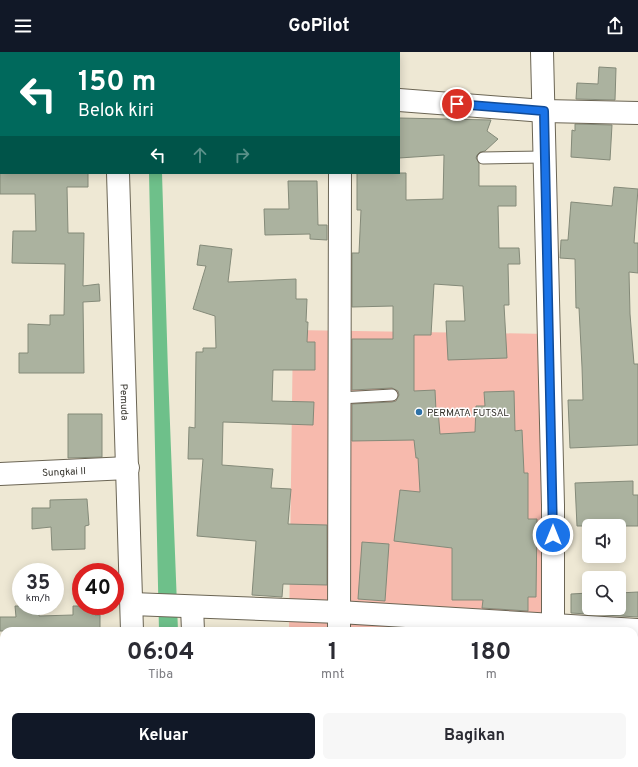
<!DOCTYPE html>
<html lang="id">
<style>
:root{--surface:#fff;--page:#f7f7f7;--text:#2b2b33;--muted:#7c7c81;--accent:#111827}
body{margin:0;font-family:Overpass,sans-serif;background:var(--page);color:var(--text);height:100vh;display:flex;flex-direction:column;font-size:15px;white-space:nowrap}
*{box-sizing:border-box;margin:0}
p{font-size:13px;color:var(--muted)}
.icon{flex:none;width:22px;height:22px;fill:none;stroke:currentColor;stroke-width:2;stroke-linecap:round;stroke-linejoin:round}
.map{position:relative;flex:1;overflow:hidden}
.drawer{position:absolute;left:0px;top:575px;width:638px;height:140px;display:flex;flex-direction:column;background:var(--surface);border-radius:12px 12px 0 0;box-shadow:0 2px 10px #0003}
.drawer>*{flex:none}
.guide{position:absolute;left:0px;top:0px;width:400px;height:122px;box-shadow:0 2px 10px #0003;background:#00695c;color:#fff;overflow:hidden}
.fabs{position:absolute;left:582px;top:467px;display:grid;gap:8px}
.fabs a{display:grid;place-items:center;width:44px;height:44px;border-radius:6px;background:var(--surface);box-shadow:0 2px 10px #0003;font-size:20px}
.speed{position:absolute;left:12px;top:511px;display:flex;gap:8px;font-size:20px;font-weight:700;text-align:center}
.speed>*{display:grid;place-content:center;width:52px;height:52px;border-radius:50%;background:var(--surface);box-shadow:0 2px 10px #0003;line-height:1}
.speed small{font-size:10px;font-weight:400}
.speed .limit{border:6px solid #d22;background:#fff;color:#111}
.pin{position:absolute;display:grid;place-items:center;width:34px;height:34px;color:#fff;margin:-17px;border:2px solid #fff;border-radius:50%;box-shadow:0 1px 4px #0007}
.me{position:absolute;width:44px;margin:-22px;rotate:0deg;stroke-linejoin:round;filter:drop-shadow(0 0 3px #0008)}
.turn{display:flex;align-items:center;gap:14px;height:84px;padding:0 12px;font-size:18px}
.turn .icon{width:52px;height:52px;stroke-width:2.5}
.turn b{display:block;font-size:28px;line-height:34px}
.lanes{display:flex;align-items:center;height:38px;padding:0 12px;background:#0003;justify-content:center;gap:20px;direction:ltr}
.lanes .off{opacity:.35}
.eta{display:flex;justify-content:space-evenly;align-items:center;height:68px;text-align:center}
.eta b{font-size:24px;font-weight:700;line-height:28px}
.primary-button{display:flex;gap:8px;margin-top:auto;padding:8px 12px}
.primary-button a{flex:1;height:46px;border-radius:6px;background:var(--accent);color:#fff;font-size:16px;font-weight:700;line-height:46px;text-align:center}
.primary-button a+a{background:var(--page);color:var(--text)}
header{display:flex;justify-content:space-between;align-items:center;height:52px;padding:0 12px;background:var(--accent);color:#fff;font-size:18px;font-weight:700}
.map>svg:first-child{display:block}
</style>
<header><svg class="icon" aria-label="menu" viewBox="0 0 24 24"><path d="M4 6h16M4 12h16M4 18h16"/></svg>GoPilot<svg class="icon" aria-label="share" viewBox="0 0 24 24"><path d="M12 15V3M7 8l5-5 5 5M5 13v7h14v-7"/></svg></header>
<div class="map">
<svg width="638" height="715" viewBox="0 0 638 715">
<rect width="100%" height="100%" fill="#eee8d4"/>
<path fill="#f7baad" d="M293 278 548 282 544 579H289Z
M287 711H542V715H287Z"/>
<path fill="#6ec08a" d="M149 121H162L168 320 178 579H159Z"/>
<path fill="#abb29f" stroke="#848a79" d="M599 15 616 16 615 48 576 47 577 31 598 32Z
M399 66 491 68 487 79 498 87 485 99 480 100 477 103 476 106 479 111V134H516V154H498L499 196H519L520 212H508L509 253H504L507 306 448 308 446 269H465L463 234 434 232 431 283H414V339L435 338 436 359 438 358 440 382 475 380 476 354H485L484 340 514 339 515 379 522 378 524 421H528V467H537L536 545H528V559L482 556 483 548H452V496L394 489 400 438 420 440 418 406H416L414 388 352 389V352L392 350 396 349 399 343 398 339 392 336 352 338V287H393V254L352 255V201H359L361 158H357V121H406V148L443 147 444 103 399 106Z
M575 72 612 73 610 108 571 105 572 78 575 79Z
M0 121H88V135H67L68 181H84L83 234 99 232 100 249 83 250 84 321H19V301H28V272L50 273V263H64L65 212 12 211 13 179H36L35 142H0Z
M288 129H317L318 173H327V188L310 187V182L265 183 264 157H289Z
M614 135 638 137 634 191H638V221L629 220 630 262 634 312H638V393L570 396 568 348H583L582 315 579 256H576L575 207 560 206 561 188H568L571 150 612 154Z
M200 193 232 197 228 230 296 227V247H307L306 270H308L307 290H315V318H273L272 349 314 350 313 373 223 370 222 413 273 417 271 436 291 437 288 472 327 473V533L283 532 282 545 252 543 256 489 197 484 203 407H188L189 375 195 376 196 300H203V296H216L215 264 193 257 206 214 197 213Z
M68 362H102V405L68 406Z
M633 429V443H638V474H577L575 431Z
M87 447 89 473 85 474V497L52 498 51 475 32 477V456H50V448Z
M362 490 389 492 385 549 358 547Z
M638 540V565L571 561V542L589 541V556H619V541Z
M15 554H39V564L73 563V554H94L95 563H100V579H0V565H16Z"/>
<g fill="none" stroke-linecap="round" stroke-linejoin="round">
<defs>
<path id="lane" d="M483 106 545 105
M340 346 392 343
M0 605H4"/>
<g id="street">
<path d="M399 48 544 59 638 61"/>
<path id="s1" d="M0 422 128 416"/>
<path d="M132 552 339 560 638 578"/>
<path d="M192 555 193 579"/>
<path d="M339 579 340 121"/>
<path d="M196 711V715"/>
<path d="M343 711V715"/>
</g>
<g id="secondary">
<path d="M542 0 553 453V579"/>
<path d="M117 1V0"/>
<path id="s2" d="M118 121 132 579"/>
<path d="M135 711V715"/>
<path d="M547 715V711"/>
</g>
</defs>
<use href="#lane" stroke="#6b6554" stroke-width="13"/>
<use href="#street" stroke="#6b6554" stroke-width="24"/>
<use href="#secondary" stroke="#6b6554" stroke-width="24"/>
<use href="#lane" stroke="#fff" stroke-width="11"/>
<use href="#street" stroke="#fff" stroke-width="22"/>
<use href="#secondary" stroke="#fff" stroke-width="22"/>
</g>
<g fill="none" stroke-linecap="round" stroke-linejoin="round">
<defs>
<path id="route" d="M457 52 544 59 553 483"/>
</defs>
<use href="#route" stroke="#114b97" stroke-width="10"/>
<use href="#route" stroke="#1a73e8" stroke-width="7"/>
</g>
<circle fill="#2d71a7" stroke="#fff" stroke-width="1.5" cx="419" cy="360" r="4"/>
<g text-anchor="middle" stroke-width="3" stroke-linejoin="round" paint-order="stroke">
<g font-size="10" fill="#302e27" stroke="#fff">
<text dy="4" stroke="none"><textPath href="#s2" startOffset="229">Pemuda</textPath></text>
<text dy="4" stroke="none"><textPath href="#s1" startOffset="64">Sungkai II</textPath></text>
</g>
<g font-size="10" fill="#302e27" stroke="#fff" text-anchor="start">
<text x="427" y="364">PERMATA FUTSAL</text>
</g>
</g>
</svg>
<div class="fabs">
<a><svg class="icon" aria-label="sound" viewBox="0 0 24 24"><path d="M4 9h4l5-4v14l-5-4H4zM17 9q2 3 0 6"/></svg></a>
<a><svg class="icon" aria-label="search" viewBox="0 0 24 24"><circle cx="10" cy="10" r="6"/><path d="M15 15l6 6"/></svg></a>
</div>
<div class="speed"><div>35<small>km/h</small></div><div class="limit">40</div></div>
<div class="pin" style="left:457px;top:52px;background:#d93025"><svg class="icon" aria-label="arrive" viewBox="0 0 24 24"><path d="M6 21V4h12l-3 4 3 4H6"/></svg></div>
<svg class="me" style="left:553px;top:483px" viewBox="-20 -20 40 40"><circle r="17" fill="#1a73e8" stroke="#fff" stroke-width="3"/><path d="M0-11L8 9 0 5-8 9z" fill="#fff"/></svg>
<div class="guide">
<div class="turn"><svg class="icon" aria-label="left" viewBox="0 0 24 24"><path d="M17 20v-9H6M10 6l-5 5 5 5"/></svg><div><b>150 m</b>Belok kiri</div></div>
<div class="lanes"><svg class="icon" aria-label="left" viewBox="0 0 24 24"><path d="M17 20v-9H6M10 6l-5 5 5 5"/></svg><svg class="icon off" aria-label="ahead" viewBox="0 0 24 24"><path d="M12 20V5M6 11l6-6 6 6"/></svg><svg class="icon off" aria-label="right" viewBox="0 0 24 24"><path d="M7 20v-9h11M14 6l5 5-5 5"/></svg></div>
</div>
<section class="drawer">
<div class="eta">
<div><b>06:04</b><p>Tiba</p></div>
<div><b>1</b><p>mnt</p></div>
<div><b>180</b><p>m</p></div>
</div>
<div class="primary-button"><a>Keluar</a><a>Bagikan</a></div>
</section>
</div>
